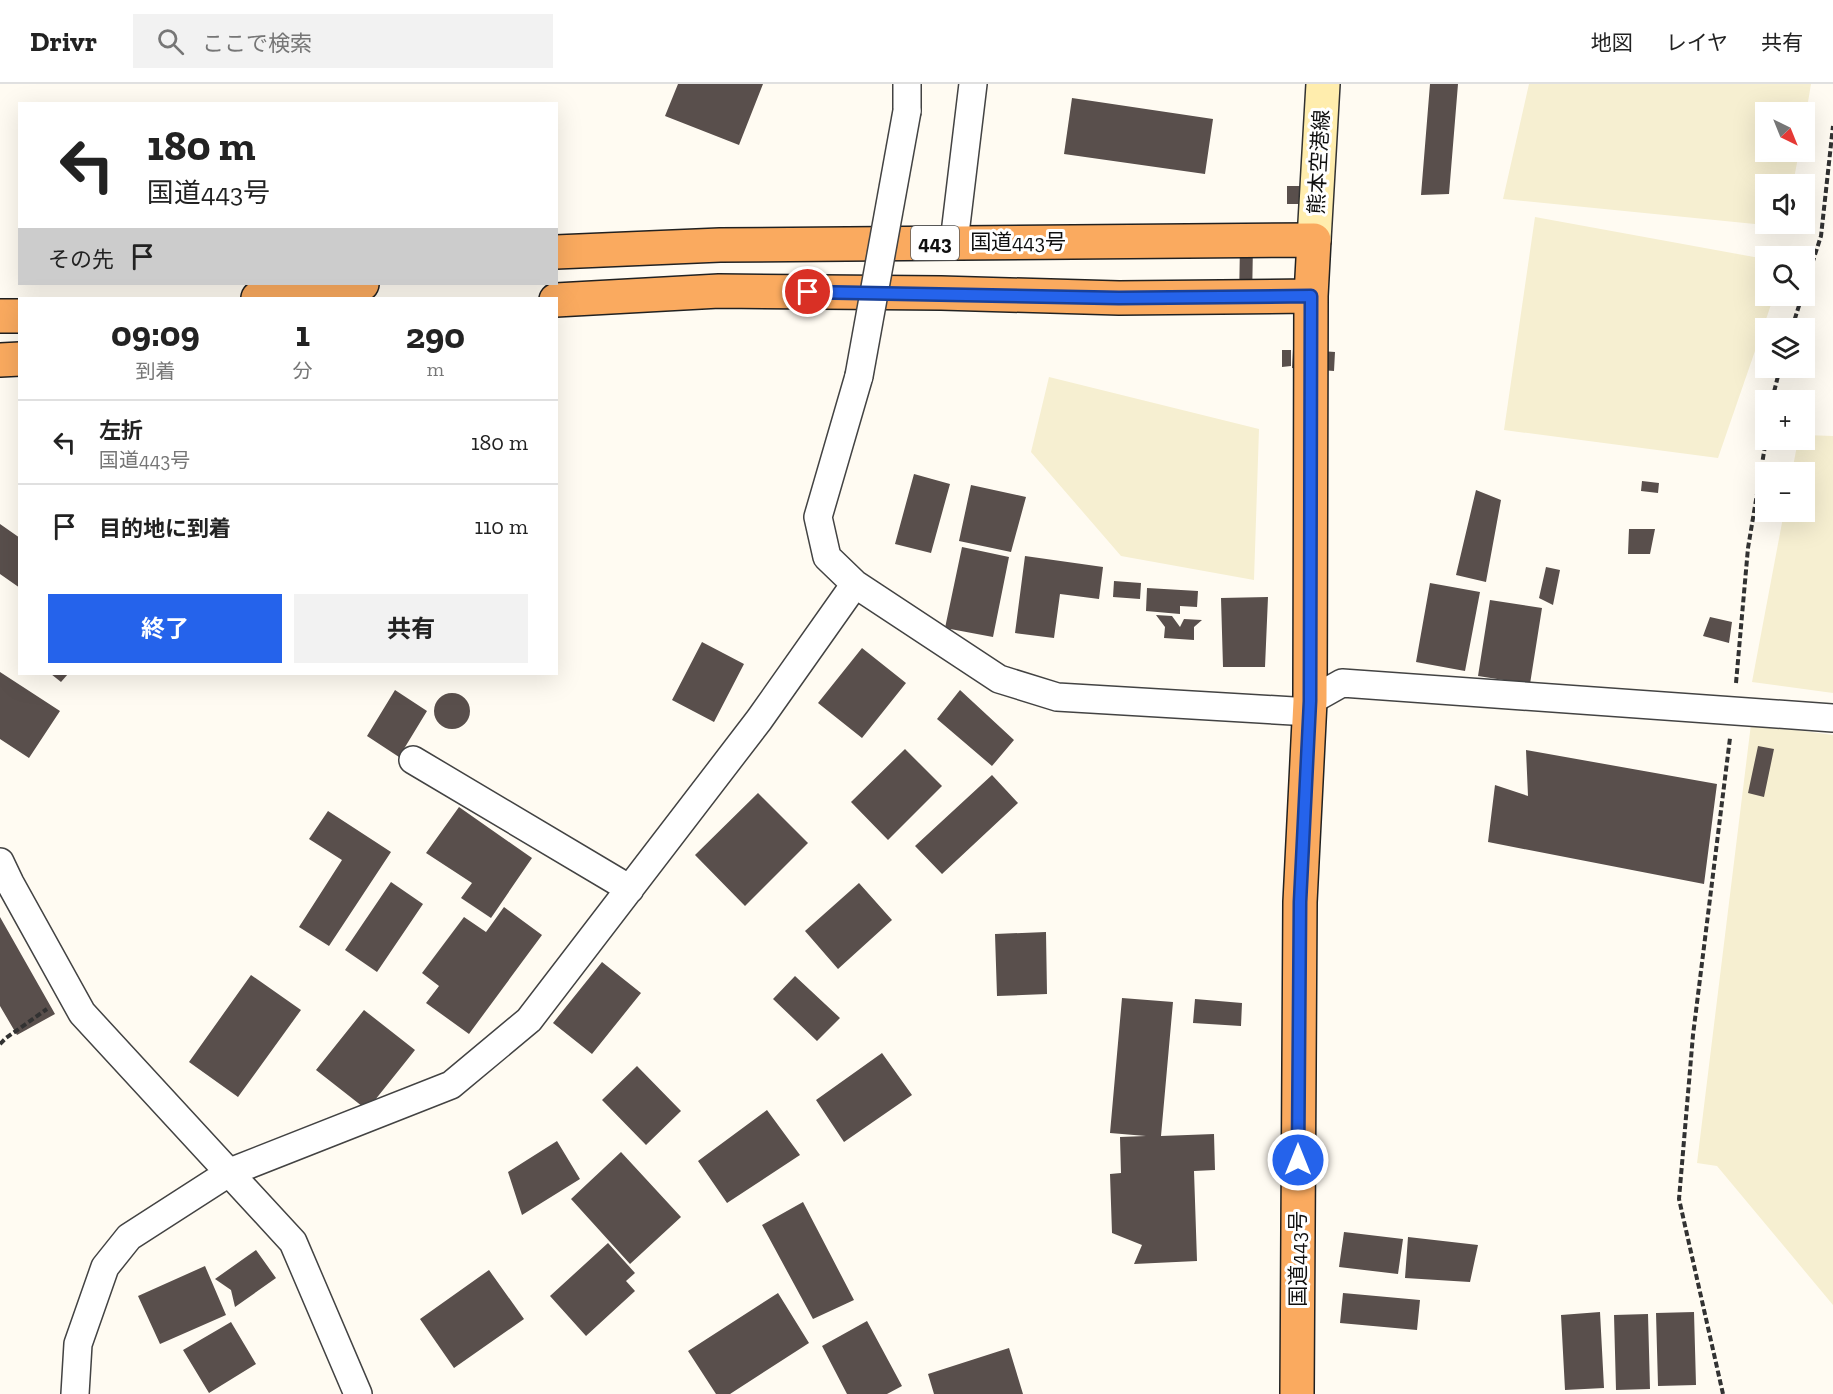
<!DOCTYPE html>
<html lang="ja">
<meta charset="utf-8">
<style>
:root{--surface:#fff;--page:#f2f2f2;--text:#222;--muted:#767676;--line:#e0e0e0;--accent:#2563eb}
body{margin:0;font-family:"Zilla Slab","Noto Sans JP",serif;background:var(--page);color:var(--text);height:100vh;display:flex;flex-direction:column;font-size:22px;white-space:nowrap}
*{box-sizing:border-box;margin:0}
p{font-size:20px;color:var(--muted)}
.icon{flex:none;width:33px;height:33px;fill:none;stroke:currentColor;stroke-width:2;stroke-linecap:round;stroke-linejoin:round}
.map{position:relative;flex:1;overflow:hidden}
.panel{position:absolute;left:18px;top:213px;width:540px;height:378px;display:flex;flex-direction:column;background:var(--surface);border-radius:0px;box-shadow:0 6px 24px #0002}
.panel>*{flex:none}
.hud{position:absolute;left:18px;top:18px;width:540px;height:183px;border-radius:0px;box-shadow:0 6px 24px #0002;background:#fff;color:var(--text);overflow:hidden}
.needle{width:39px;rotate:137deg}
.buttons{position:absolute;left:1755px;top:18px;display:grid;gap:12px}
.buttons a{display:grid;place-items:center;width:60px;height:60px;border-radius:0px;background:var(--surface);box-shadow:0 6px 24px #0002;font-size:30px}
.pin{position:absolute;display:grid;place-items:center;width:51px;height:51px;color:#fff;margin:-26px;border:3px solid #fff;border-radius:50%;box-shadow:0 2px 6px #0007}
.me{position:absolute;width:66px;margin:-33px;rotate:0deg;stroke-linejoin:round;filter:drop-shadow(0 0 4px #0008)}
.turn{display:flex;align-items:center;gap:21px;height:126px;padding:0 30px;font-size:27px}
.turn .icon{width:78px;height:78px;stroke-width:2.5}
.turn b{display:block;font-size:42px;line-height:51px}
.then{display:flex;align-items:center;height:57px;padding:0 30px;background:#0003;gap:12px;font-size:22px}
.eta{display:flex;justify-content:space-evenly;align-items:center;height:102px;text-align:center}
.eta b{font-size:36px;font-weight:700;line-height:42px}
.action{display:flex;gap:12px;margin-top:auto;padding:12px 30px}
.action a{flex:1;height:69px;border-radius:0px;background:var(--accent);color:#fff;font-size:24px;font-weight:700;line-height:69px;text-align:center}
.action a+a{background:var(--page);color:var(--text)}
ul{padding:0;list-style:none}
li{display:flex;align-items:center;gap:18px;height:84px;padding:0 30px;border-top:2px solid var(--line)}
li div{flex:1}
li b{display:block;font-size:22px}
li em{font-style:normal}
header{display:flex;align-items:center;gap:36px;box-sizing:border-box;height:84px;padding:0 30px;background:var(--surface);border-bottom:2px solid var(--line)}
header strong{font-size:28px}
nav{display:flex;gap:33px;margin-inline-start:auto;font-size:21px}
.search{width:420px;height:54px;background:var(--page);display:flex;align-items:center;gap:15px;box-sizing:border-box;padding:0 21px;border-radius:0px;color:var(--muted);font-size:22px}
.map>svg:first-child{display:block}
</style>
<header>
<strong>Drivr</strong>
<div class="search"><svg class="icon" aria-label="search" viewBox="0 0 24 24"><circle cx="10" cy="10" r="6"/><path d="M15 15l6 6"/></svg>ここで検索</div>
<nav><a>地図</a><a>レイヤ</a><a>共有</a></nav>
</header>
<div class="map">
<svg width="1833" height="1310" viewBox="0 0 1833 1310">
<rect width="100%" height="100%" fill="#fffbf2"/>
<path fill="#f6efd1" d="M1529 0H1811L1805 36 1804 28H1766V68H1799L1793 100H1766V140H1785V143L1503 115Z
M1535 133 1765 175 1766 212H1774L1718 374 1504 346Z
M1049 293 1259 345 1254 496 1121 472 1031 368Z
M1805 351 1833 352V609L1752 598 1784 428H1804V388H1792L1798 356H1804Z
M1751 640 1833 651V1221L1717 1082 1697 1079Z"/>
<path fill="#594f4c" d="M678 0H763L739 61 665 32Z
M1430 0H1458L1449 110 1421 111Z
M1072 14 1213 35 1205 90 1064 70Z
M1287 102H1333L1334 120H1287Z
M1240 160H1253L1252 218 1239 217Z
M1293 265 1335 268 1334 287 1292 284Z
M1282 266H1291V282L1282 283Z
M914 390 950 400 931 469 895 460Z
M1642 397 1659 399 1658 409 1641 407Z
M971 401 1026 413 1011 468 959 457Z
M1476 406 1501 416 1486 498 1456 491Z
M0 440 20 454V504L0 490Z
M1629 445H1655L1650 470H1628Z
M962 463 1009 473 993 553 945 544Z
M1025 472 1103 483 1099 515 1060 510 1054 554 1015 549Z
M1546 483 1560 486 1553 521 1539 514Z
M1114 497 1141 499 1140 515 1113 513Z
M1430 499 1480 508 1465 587 1416 578Z
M1147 504 1198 507 1197 523 1180 522V530L1146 527Z
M1268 513 1265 583H1223L1221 514Z
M1490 516 1542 524 1530 600 1478 592Z
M1156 531 1172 532 1180 543 1184 535 1202 536 1194 543V556L1164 554 1165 543Z
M1710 533 1732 538 1729 559 1703 552Z
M702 558 744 580 714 638 672 616Z
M862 564 906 599 862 654 818 619Z
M0 588 60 627 29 674 0 655Z
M51 590H68L61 598Z
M395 606 427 627 399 673 367 652Z
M960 606 1014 656 992 682 937 635Z
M434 627a18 18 0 1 1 36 0a18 18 0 1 1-36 0Z
M1758 662 1774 665 1764 713 1748 709Z
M905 665 942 702 888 756 851 718Z
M1526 666 1717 700 1704 800 1488 758 1495 701 1528 712Z
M992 691 1018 719 942 790 915 762Z
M758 709 808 759 745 822 695 771Z
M459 723 532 774 491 834 461 814 472 799 426 769Z
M328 727 391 768 329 862 299 843 342 776 309 755Z
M391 798 423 820 377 888 345 866Z
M859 799 892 836 838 885 805 847Z
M504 823 542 851 469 950 426 919 439 902 422 889 464 833 486 848Z
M0 833 55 930 17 951 0 922Z
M1046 848 1047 910 997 912 995 850Z
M602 878 641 909 592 970 553 939Z
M251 891 301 926 238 1013 189 978Z
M795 892 840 934 817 957 773 915Z
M1122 914 1173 918 1161 1052 1214 1050 1215 1086 1194 1087 1197 1177 1134 1180 1142 1161 1112 1149 1110 1090 1121 1089 1120 1053 1146 1052 1110 1049Z
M1195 915 1242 919 1241 942 1193 939Z
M364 926 415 966 367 1026 316 986Z
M882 969 912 1011 844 1058 816 1016Z
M637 982 681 1027 646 1061 602 1016Z
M767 1026 800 1071 727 1119 698 1077Z
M557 1057 580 1095 522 1131 508 1088Z
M621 1068 681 1133 630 1180 571 1115Z
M803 1118 854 1216 813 1235 762 1141Z
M1344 1148 1403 1155 1398 1190 1339 1183Z
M1408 1153 1478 1161 1470 1198 1405 1194Z
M608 1159 635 1189 626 1197 635 1207 586 1252 550 1212Z
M256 1166 276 1194 235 1223 231 1206 215 1195Z
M205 1182 226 1231 160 1260 138 1212Z
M489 1186 524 1235 454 1284 420 1235Z
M778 1209 809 1259 730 1310H716L688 1267Z
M1343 1209 1420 1216 1417 1246 1340 1239Z
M1600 1228 1604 1304 1565 1306 1561 1231Z
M1694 1228 1696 1301 1658 1302 1656 1229Z
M1648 1230 1650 1305 1616 1306 1614 1231Z
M867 1237 902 1302 887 1310H847L822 1262Z
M231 1238 256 1280 209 1309 183 1266Z
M1009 1264 1023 1310H934L928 1290Z"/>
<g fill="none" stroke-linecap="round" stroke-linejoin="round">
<defs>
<path id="minor" d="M907 0V27
M954 158 973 0
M859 292 818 433 827 473 855 500 999 595 1057 613 1310 628
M1310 617 1342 599 1833 634
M413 676 630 805
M0 778 10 799 82 929 293 1158 358 1310
M75 1310 78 1260 105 1183 129 1153 230 1088 451 1001 529 936 759 636 855 500"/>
<path id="secondary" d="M1314 156 1323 0"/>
<path id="trunk" d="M556 168 720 161 1314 156 1311 212 1310 617 1300 818 1297 1310
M258 214 362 200
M556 216 719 207 941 209 1119 214 1311 212
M0 232H20
M0 276 20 275"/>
</defs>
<use href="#minor" stroke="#434343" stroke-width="30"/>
<use href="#secondary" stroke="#323232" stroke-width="36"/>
<use href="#trunk" stroke="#212121" stroke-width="36"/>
<path stroke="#323232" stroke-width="4" stroke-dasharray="6 3" stroke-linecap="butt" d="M1804 205 1821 152 1833 42
M1792 244 1802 212
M1772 316 1780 284
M1736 599 1748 464 1766 356
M0 960 6 954 47 925
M1723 1310 1679 1115 1693 951 1730 654"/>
<use href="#minor" stroke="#fff" stroke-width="27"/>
<use href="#secondary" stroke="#ffedad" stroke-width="33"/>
<use href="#trunk" stroke="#faaa5f" stroke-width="33"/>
<defs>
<path id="minor-bridge" d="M859 292 907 27"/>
</defs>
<use href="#minor-bridge" stroke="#434343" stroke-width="30" stroke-linecap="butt"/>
<use href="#minor-bridge" stroke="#fff" stroke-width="27"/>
</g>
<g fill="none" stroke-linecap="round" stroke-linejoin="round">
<defs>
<path id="route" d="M808 208 1119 214 1311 212 1310 617 1300 818 1298 1076"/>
</defs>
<use href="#route" stroke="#184099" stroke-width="15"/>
<use href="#route" stroke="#2563eb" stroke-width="10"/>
</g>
<g text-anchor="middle" stroke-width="6" stroke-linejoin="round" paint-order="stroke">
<rect fill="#fff" stroke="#585858" stroke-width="1.5" x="911" y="142" width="48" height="34" rx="4.5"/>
<g font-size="20" font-weight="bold" fill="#101010">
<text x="935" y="166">443</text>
</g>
<g font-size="21" fill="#101010" stroke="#fff">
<text transform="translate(1319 78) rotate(-87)" y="7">熊本空港線</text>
<text x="1018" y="165">国道443号</text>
<text transform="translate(1298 1175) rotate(-90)" y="7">国道443号</text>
</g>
</g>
</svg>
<div class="buttons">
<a><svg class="needle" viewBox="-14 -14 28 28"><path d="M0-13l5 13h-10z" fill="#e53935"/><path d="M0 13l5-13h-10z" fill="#767676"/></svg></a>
<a><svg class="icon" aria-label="sound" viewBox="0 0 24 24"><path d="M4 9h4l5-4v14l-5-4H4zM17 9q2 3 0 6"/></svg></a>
<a><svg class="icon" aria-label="search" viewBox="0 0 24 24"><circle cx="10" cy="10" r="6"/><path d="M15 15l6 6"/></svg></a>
<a><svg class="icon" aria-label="layers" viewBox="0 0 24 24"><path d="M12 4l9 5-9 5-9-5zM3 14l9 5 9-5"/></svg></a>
<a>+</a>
<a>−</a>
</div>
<div class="pin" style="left:808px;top:208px;background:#d93025"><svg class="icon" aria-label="arrive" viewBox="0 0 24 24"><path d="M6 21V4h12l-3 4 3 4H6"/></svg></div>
<svg class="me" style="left:1298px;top:1076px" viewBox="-20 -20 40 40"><circle r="17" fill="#2563eb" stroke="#fff" stroke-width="3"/><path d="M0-11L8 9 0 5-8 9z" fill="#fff"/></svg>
<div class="hud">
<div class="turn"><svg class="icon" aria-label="left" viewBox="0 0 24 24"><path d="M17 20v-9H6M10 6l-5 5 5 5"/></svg><div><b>180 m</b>国道443号</div></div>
<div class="then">その先<svg class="icon" aria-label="arrive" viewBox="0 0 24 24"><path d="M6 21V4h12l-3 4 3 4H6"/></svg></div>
</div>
<section class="panel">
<div class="eta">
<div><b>09:09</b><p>到着</p></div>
<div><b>1</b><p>分</p></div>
<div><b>290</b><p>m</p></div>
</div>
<ul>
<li><svg class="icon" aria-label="left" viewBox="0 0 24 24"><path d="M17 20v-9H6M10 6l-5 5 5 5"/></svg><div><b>左折</b><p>国道443号</p></div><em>180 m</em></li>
<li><svg class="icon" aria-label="arrive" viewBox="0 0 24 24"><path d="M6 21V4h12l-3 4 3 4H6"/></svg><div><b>目的地に到着</b></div><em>110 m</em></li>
</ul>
<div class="action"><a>終了</a><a>共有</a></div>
</section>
</div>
